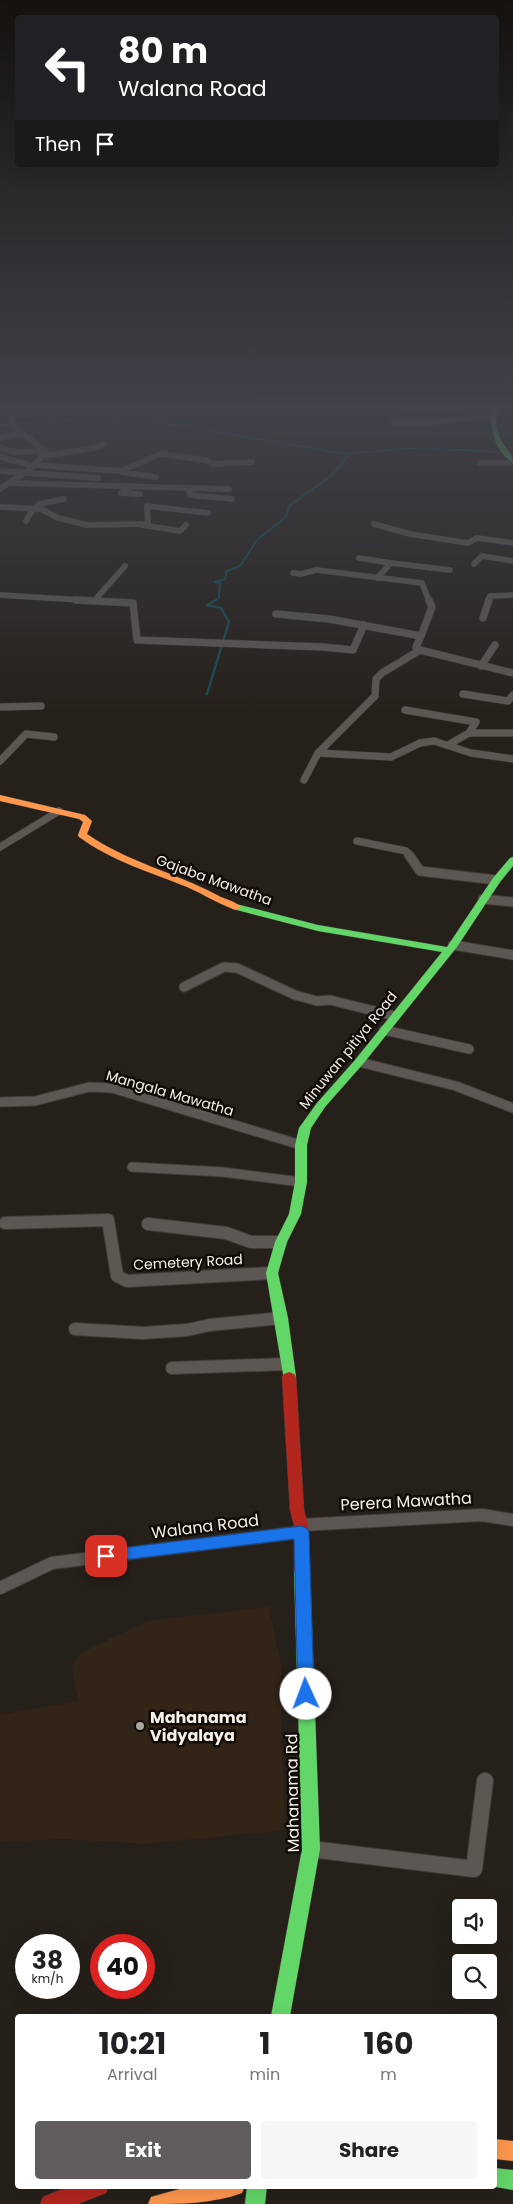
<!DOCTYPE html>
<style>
:root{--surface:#fff;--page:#f6f6f6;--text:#202124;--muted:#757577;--accent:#605d5c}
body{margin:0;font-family:Poppins,sans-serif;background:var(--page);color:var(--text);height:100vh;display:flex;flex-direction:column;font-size:19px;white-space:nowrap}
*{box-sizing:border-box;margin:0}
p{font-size:16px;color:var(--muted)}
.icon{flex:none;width:28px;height:28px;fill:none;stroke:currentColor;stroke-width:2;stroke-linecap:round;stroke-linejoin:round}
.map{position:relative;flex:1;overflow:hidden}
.sheet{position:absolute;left:15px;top:2014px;width:482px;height:175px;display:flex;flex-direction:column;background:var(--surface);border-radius:5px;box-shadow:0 5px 20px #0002}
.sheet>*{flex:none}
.top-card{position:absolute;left:15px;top:15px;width:484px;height:152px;border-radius:5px;box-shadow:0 5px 20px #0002;background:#202124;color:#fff;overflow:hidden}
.controls{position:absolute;left:452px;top:1899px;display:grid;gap:10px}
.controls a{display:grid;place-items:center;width:45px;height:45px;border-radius:5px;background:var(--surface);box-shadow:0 5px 20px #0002;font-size:25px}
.speed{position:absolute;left:15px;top:1934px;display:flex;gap:10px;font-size:25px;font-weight:700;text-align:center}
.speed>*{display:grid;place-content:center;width:65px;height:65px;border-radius:50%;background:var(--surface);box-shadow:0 5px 20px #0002;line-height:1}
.speed small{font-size:12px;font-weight:400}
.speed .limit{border:8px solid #d22;background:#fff;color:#111}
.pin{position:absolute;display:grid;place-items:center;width:42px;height:42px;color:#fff;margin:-21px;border-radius:10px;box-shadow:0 2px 8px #0006}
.me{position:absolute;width:55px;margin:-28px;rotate:358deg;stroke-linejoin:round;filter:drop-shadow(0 0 4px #0008)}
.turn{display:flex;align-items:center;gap:18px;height:105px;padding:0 20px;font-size:22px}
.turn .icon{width:65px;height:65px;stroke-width:2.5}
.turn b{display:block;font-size:35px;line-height:42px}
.then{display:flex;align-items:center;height:48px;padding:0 20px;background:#0003;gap:10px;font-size:19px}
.eta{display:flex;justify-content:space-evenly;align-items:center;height:85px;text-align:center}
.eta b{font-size:30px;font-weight:700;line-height:35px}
.primary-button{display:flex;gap:10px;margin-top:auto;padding:10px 20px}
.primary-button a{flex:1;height:58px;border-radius:5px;background:var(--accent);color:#fff;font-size:20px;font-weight:700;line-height:58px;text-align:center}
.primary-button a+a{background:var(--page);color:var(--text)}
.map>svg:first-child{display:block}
</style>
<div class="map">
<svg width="513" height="2204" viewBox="0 0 513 2204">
<rect width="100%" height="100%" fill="#26201b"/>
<path fill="#332418" d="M269 1607 281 1665V1737L286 1830 144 1844 65 1839 0 1842V1715L78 1701 72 1667 81 1653 147 1621Z"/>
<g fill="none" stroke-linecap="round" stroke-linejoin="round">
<path stroke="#174d57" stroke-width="2" d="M0 425 78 420H117L163 423 346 454 413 448 505 452
M184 427 214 406
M214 601 219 598 220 583 215 582 225 579 227 571 240 566 257 540 286 517 289 506 332 475 350 453"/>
<path stroke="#174d57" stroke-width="2.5" d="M207 694 229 622 221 608 207 605 216 600"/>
<defs>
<path id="street-far4" d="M452 406V409L495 410
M399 408 452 409
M392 422H436L478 417 493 418
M0 438 22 433
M0 448 15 452 45 451
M43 456 94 448 104 444
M0 457 33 466
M480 463H513
M34 465 121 471 161 454 206 460 212 464 252 462
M0 471 98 478
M122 472 156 477
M10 483 188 488 190 495 232 499
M130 487 121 493 140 494
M188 488 229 489
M0 489 30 469 46 452 17 429 13 423 9 406
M0 507 41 509 58 518 87 525 145 524 148 523 147 506 208 513
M36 509 39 504 64 499
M26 521 33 509
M374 524 410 534 468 543 477 538 513 543
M142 525 180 531 186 525
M359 558 391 563
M474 564 482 556 513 561
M293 573 301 574 316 570 422 583 429 601
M377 578 391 563 450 570
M0 595 97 601
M94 601 125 566
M488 601 490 596 513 595"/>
<path id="street-far3" d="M76 600 133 603 137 640 323 647 353 650 364 625
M276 614 329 619 421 636 416 647 420 650 513 673
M483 618 489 600
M421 636 432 607 429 600
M420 650 382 673 376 679 375 696 318 753 391 757 420 743 434 741 471 753 513 759
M481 666 495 645
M463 694 508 701 513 695
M0 707 41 706
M405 710 476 722 469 733 448 745
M469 733H513
M0 761 26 734 54 737
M304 780 318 753
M357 841 406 851 410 856
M0 847 59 811"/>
<path id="street-far2" d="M409 855 420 871 496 880
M483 899 513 902
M453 945 513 955
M184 987 224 967 237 968 295 995 317 1001 330 1000 395 1016
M384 1030 469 1049
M359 1062 456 1086 513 1108
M0 1102 35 1101 89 1087 112 1088 301 1145
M132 1167 223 1172 301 1182"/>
<path id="street-far1" d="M5 1223 108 1220 117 1276 127 1281 272 1273
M148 1224 226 1233 251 1242H281
M75 1329 143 1333 187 1330 210 1325 281 1318
M172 1368 288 1364
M301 1525 482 1515 513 1520
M0 1588 52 1563 301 1532"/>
<path id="street" d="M311 1849 474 1869 485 1781"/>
<path id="fast" d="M492 406H498C496 419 495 430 502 442 506 449 513 454 513 463 494 451 489 426 492 406Z
M513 857V866L500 882 457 947 363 1064 325 1107 311 1128 307 1145V1182L301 1214 287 1242 278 1273 288 1318 296 1377 294 1380 289 1382 284 1380 266 1273 275 1242 289 1214 295 1182V1145L299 1128 317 1103 355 1060 442 952 318 931 233 909 231 907 236 904 318 925 447 947 493 878 510 858Z
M302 1565 307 1567 310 1571 320 1849 290 2016H271L302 1849 294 1571 297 1567Z
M495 2168 513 2170V2190L490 2186H495Z
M247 2186H267L265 2204H245Z"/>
<path id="slow" d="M0 795 85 815 92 821 87 834C127 862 174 872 217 895 224 899 235 901 241 907L236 910 233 909C217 903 203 894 187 887 150 872 112 861 79 837L78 835 83 822 79 819 0 801Z
M495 2139 513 2141V2161L495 2159Z
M190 2186H245L242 2193C212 2204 180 2204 148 2204L151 2197Z"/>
<path id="jam" d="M289 1372 294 1374 296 1377 304 1510 308 1525 310 1571 307 1575 302 1577 297 1575 294 1571V1525L290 1510 282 1377 284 1374Z
M70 2186H109L106 2193 78 2204H40L43 2197Z"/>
</defs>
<use href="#street-far4" stroke="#413b38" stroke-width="6"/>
<use href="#street-far3" stroke="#413b38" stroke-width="8"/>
<use href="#street-far2" stroke="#413b38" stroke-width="11"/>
<use href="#street-far1" stroke="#413b38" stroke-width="14"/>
<use href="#street" stroke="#413b38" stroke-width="18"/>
<use href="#fast" stroke="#413b38" stroke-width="1"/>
<use href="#slow" stroke="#413b38" stroke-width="1"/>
<use href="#jam" stroke="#413b38" stroke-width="1"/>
<use href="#street-far4" stroke="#5c5753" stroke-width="5.5"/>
<use href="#street-far3" stroke="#5c5753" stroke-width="7"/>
<use href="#street-far2" stroke="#5c5753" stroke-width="9"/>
<use href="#street-far1" stroke="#5c5753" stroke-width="12"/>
<use href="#street" stroke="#5c5753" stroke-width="16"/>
<use href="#fast" fill="#63d668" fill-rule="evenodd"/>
<use href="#slow" fill="#ff974d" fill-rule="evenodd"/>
<use href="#jam" fill="#b3261e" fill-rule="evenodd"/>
</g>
<linearGradient id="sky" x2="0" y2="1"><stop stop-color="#15120f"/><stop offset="0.57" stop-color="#41424a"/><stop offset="1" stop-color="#41424a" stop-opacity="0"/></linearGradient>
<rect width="513" height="714" fill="url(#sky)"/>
<path fill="#1a73e8" stroke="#114b97" d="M301 1526 306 1528 309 1532 314 1694 312 1699 306 1701 300 1699 298 1694 294 1539 106 1562 101 1561 98 1556 101 1552 106 1550Z"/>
<circle fill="#aea7a0" stroke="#0f0b07" stroke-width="2" cx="140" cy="1726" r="5"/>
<g text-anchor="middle" stroke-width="5" stroke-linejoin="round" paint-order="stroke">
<g font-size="14" fill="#f7efe8" stroke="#0f0b07">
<text transform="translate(214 880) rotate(20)" y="5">Gajaba Mawatha</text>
<text transform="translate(348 1050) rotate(-51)" y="5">Minuwan pitiya Road</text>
<text transform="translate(170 1093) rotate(16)" y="5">Mangala Mawatha</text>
<text transform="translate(188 1262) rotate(-3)" y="5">Cemetery Road</text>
</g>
<g font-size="16" fill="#f7efe8" stroke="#0f0b07">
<text transform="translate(406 1501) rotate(-3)" y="6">Perera Mawatha</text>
<text transform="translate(205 1526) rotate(-7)" y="6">Walana Road</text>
<text transform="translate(292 1793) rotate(-91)" y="6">Mahanama Rd</text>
</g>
<g font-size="16" font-weight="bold" fill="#f7efe8" stroke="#0f0b07" text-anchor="start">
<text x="150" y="1723">Mahanama<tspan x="150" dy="18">Vidyalaya</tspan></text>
</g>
</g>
</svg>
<div class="controls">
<a><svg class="icon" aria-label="sound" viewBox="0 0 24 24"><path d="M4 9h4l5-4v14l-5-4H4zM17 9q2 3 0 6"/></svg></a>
<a><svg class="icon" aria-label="search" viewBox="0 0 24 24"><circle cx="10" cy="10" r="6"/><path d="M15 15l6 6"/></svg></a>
</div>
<div class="speed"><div>38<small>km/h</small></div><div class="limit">40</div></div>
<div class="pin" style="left:106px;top:1556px;background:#d93025"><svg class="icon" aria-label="arrive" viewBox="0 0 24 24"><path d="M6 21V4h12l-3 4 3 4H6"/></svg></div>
<svg class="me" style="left:306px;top:1694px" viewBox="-20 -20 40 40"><circle r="19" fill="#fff"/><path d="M0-13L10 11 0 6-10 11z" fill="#1a73e8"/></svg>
<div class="top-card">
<div class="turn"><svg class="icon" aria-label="left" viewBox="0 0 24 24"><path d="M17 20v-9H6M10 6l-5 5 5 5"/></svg><div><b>80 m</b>Walana Road</div></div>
<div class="then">Then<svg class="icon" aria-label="arrive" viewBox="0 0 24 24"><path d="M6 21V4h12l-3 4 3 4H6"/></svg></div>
</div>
<section class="sheet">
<div class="eta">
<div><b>10:21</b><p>Arrival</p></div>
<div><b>1</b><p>min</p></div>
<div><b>160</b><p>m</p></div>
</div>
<div class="primary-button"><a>Exit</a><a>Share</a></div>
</section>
</div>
